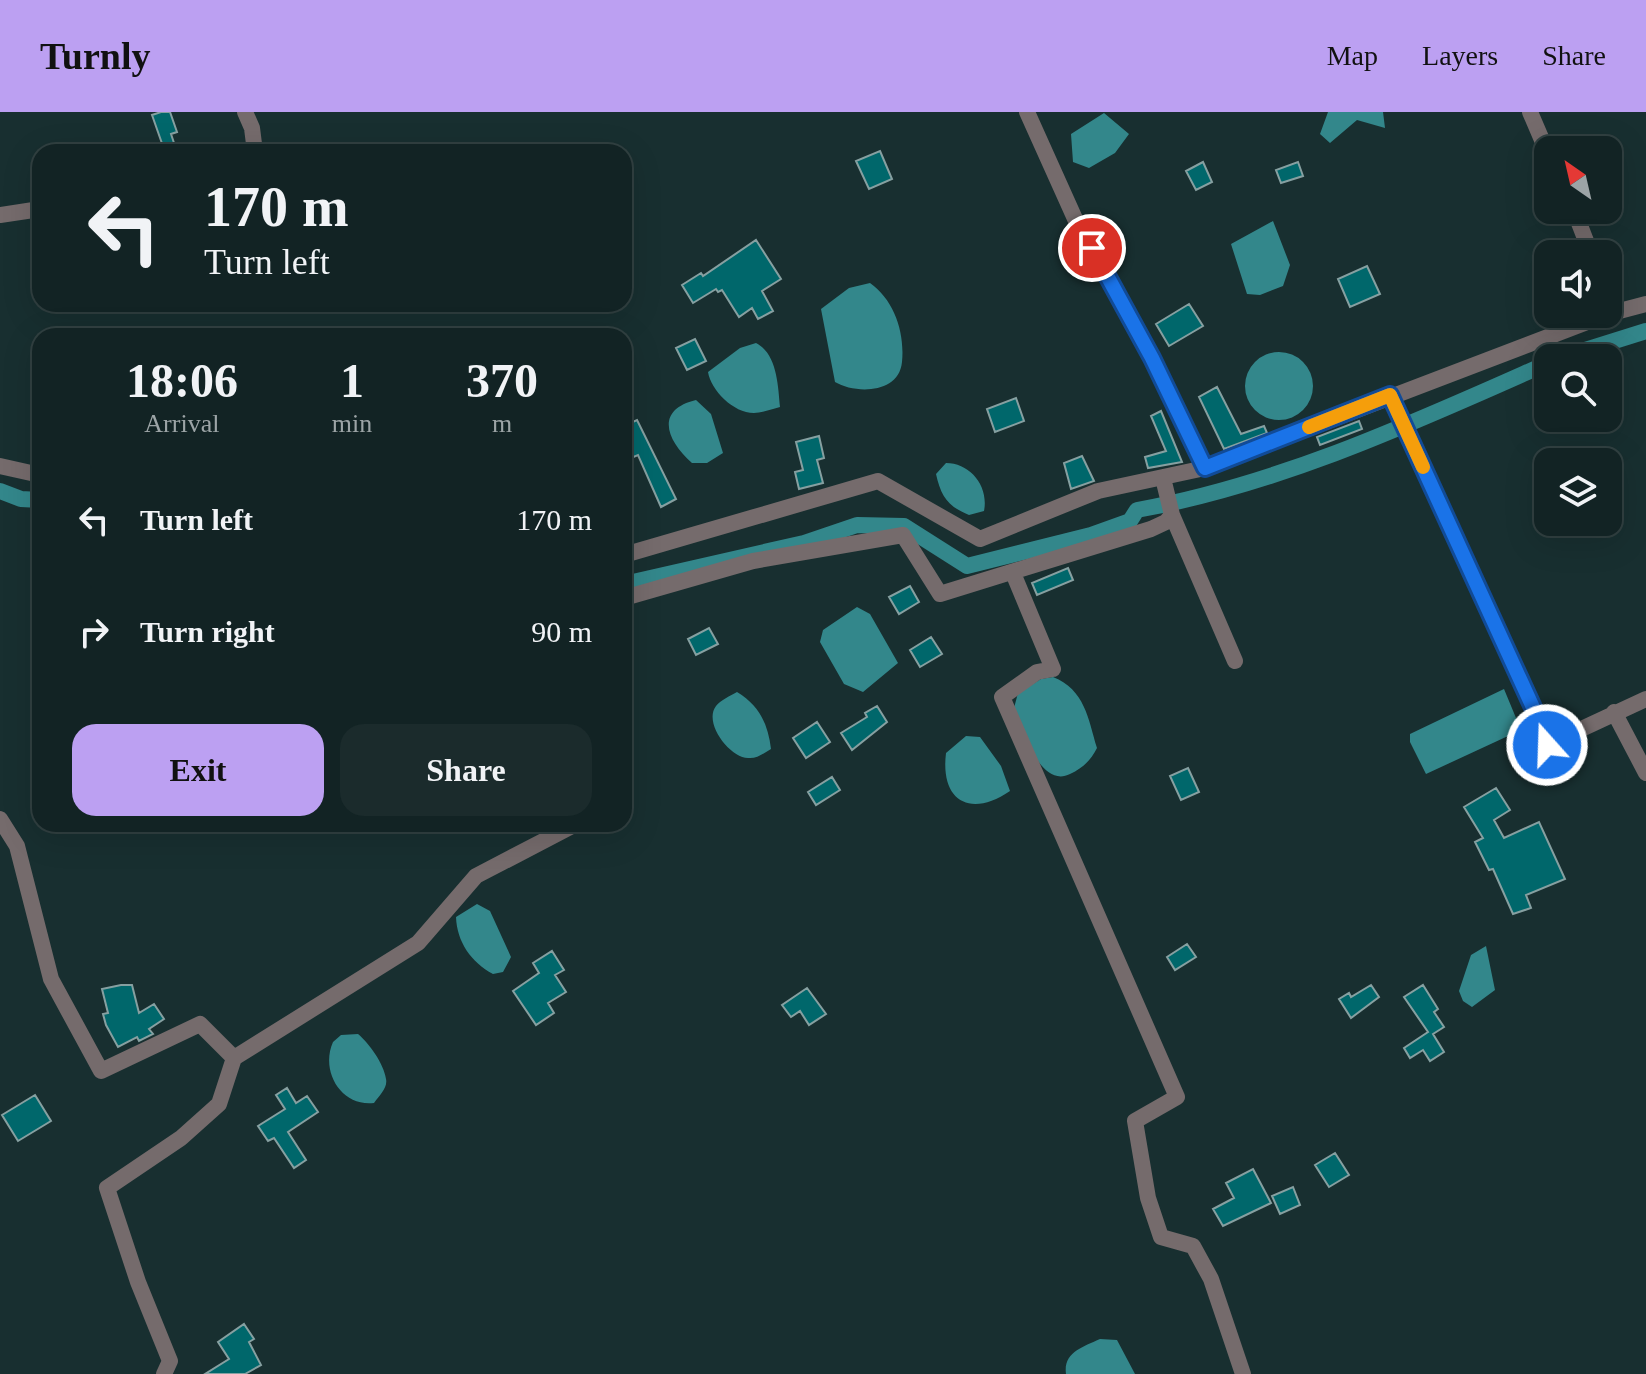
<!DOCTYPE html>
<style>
:root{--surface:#122324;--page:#1b2b2c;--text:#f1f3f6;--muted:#9ca4a6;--line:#314041;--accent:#bca0f2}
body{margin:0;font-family:Georgia,serif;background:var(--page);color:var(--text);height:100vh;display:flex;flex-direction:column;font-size:30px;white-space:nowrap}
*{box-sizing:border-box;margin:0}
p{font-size:26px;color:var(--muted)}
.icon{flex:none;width:44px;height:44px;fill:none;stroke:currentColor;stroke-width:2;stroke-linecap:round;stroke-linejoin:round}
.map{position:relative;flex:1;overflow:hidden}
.details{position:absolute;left:32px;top:216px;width:600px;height:504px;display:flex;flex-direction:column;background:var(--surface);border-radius:24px;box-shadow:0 8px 32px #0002,0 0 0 2px var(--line)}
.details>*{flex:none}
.hud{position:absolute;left:32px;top:32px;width:600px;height:168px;border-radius:24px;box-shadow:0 8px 32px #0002,0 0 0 2px var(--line);background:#122324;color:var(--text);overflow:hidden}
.needle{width:52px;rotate:326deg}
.controls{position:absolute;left:1534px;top:24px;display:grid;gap:16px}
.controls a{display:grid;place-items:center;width:88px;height:88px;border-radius:16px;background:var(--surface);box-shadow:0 8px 32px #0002,0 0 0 2px var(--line);font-size:40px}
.pin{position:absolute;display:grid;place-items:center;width:68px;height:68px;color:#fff;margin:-34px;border:4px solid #fff;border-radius:50%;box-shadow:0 2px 8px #0007}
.me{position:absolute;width:88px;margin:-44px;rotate:340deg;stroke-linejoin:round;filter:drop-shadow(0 0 6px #0008)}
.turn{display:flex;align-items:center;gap:28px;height:168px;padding:0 40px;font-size:36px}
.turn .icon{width:104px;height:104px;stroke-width:2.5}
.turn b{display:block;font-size:56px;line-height:68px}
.eta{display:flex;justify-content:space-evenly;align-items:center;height:136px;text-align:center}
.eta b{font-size:48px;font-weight:800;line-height:56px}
.primary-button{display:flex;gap:16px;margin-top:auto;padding:16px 40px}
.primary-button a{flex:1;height:92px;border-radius:24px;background:var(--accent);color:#111;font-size:32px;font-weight:800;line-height:92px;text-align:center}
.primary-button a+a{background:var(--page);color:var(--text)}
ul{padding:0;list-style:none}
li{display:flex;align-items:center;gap:24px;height:112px;padding:0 40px}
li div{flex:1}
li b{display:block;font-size:30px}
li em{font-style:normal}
header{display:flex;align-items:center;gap:48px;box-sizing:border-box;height:112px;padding:0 40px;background:var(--accent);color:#111}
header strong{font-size:38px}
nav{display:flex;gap:44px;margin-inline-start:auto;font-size:28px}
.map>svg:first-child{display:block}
</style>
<header>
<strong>Turnly</strong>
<nav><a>Map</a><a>Layers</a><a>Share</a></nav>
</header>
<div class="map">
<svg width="1646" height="1262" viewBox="0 0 1646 1262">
<rect width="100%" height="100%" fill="#182f30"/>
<path fill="#33878b" d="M1328 0H1383L1385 16 1357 8 1330 31 1320 22Z
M1104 1 1129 22 1115 41 1089 56 1073 50 1071 22Z
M1273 109 1290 153 1283 174 1260 183 1247 182 1231 132Z
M870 171C894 188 905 220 902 250 899 282 855 282 835 270L821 197 849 176Z
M756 231C777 242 778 273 780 295 772 297 762 301 754 301 733 301 711 278 708 260L740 236Z
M1245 274a34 34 0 1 1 68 0a34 34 0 1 1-68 0Z
M696 288 711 302 723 341 707 351H692C667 329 654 298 696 288Z
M946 351C970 351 989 374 984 399L969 403C947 394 941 384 936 362Z
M857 495 870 502 898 551 863 580 844 572 820 530 823 518Z
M1053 565C1085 578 1088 606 1097 636 1091 648 1083 656 1070 662 1040 677 1022 617 1014 596L1018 581 1041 567Z
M1504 577 1521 618 1426 662 1410 630V622Z
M737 580C759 593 768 612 771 637 764 641 757 647 748 646 730 646 703 611 716 594 721 588 730 584 737 580Z
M966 624 980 625 1001 654 1010 679C971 706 940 690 946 641Z
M477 792 490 799 511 845 503 860 493 862C471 850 457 830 456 805Z
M1486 834 1495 878 1472 895 1463 889 1459 879 1471 843Z
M358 922C369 931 384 952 386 967 388 976 379 984 374 991 341 995 320 959 333 930L341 923Z
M1100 1227 1117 1228 1135 1262H1066C1063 1240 1083 1235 1100 1227Z"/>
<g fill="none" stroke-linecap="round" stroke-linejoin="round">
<path stroke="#33878b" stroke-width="16" d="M1560 246 1646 219
M0 379 21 387 40 388
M624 472 804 431 857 413 904 414 967 454 1091 423 1130 409 1137 398C1281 372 1415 310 1548 251"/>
</g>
<path fill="#00676b" stroke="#86a0a1" stroke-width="2" d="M161 0H170L177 20 171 22 177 40H165L152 3Z
M880 39 892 67 869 77 856 49Z
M1203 50 1212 70 1196 78 1186 59Z
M1298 50 1303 64 1281 71 1276 58Z
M756 128 781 167 762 179 773 199 758 207 752 196 739 205 722 178 718 180 716 177 693 191 682 173 701 161 703 164Z
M1367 154 1380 182 1350 195 1338 167Z
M1189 192 1203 214 1169 234 1156 212Z
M695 227 706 249 687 258 676 236Z
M1217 275 1241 322 1264 314 1267 321 1224 337 1199 285Z
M1016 286 1024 309 995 320 987 297Z
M1161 299 1182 350 1148 356 1145 345 1166 339 1151 304Z
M637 308 676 387 661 395 638 343 624 349V314Z
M1359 309 1362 317 1320 333 1317 325Z
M819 324 824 346 817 348 823 371 799 377 795 360 803 358 796 330Z
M1082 344 1094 369 1071 377 1064 351Z
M1068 456 1073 468 1037 483 1032 471Z
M910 474 919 490 899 502 889 485Z
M709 516 718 532 696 543 688 527Z
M931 525 942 542 920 555 910 538Z
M877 594 887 610 852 638 841 621 867 605 865 601Z
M817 610 830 630 806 646 793 626Z
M1188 656 1199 680 1181 688 1170 664Z
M832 665 840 678 816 693 808 680Z
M1496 676 1510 698 1494 708 1504 726 1539 710 1565 767 1526 783 1531 796 1513 802 1493 757 1489 758 1475 730 1483 726 1464 695Z
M1187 832 1196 845 1175 858 1167 845Z
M552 839 564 858 555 863 566 880 548 891 554 901 536 913 513 879 539 861 533 851Z
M121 873H132L139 901 154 892 164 907 149 917 153 922 139 929 137 925 118 935 106 913 103 902 108 901 102 877Z
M1371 873 1379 885 1351 906 1339 887 1349 881 1351 885Z
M1423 873 1438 897 1434 900 1444 915 1433 922 1444 940 1430 949 1423 938 1410 946 1404 936 1428 920 1404 885Z
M807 876 826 902 809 913 800 899 791 905 782 893Z
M287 976 296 991 307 984 318 1000 288 1020 306 1048 294 1056 274 1026 268 1029 258 1014 285 997 276 983Z
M35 983 51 1009 18 1029 2 1003Z
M1335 1041 1349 1063 1329 1075 1315 1053Z
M1253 1057 1271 1091 1223 1114 1213 1097 1234 1086 1226 1071Z
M1293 1075 1300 1093 1280 1102 1272 1084Z
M244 1212 254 1227 249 1230 261 1253 245 1262H205L229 1247 218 1230Z"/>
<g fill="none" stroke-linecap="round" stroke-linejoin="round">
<path stroke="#756b6c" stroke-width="16" d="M245 0 252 16 255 40
M1027 0 1076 109 1152 246 1205 356
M1530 0 1548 42
M1574 98 1591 142
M0 103 40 97
M1608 181 1616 199
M1608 202 1646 192
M1390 283 1541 613 1547 633 1646 587
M0 354 40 363
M1163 366 1172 403 1235 549
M624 443 878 369 980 427 1098 379 1205 356 1608 202
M1013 461 1053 557 1037 560 1002 585 1177 985 1135 1009 1148 1086 1161 1125 1193 1134 1211 1167 1243 1262
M624 486 753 449 903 423 940 482 1151 417 1166 410 1172 403
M1614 600 1646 661
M0 707 17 734 51 867 101 959 200 912 234 946
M164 1262 170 1249 138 1170 107 1076 181 1026 219 992 234 946 418 831 476 764 576 712"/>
</g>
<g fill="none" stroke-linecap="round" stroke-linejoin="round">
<defs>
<path id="route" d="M1092 136 1152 246 1205 356 1390 283 1541 613 1547 633"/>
</defs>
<use href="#route" stroke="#114b97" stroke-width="20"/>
<use href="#route" stroke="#1a73e8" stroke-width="14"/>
<path stroke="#f59e0b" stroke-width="14" d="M1309 315 1390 283 1423 355"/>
</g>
</svg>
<div class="controls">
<a><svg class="needle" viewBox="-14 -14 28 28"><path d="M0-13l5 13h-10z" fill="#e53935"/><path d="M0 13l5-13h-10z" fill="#9ca4a6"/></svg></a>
<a><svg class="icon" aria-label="sound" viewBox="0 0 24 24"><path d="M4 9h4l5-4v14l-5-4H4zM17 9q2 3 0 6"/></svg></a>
<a><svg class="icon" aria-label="search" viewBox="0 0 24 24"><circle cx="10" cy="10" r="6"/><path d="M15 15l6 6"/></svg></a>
<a><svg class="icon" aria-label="layers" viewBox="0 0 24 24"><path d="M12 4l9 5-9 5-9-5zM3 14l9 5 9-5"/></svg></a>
</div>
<div class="pin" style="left:1092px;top:136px;background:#d93025"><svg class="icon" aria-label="arrive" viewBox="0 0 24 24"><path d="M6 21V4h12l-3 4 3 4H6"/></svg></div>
<svg class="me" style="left:1547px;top:633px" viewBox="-20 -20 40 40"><circle r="17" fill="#1a73e8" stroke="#fff" stroke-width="3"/><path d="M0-11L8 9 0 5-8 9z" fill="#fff"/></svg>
<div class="hud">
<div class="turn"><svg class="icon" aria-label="left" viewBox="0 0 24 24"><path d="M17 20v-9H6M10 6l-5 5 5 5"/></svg><div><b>170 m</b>Turn left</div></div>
</div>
<section class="details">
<div class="eta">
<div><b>18:06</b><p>Arrival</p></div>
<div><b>1</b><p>min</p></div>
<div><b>370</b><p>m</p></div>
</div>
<ul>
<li><svg class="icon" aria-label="left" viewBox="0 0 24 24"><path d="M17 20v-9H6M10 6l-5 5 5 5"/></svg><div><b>Turn left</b></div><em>170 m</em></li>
<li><svg class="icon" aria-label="right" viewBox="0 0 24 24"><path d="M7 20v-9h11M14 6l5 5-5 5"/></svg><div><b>Turn right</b></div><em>90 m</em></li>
</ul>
<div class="primary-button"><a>Exit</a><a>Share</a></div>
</section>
</div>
